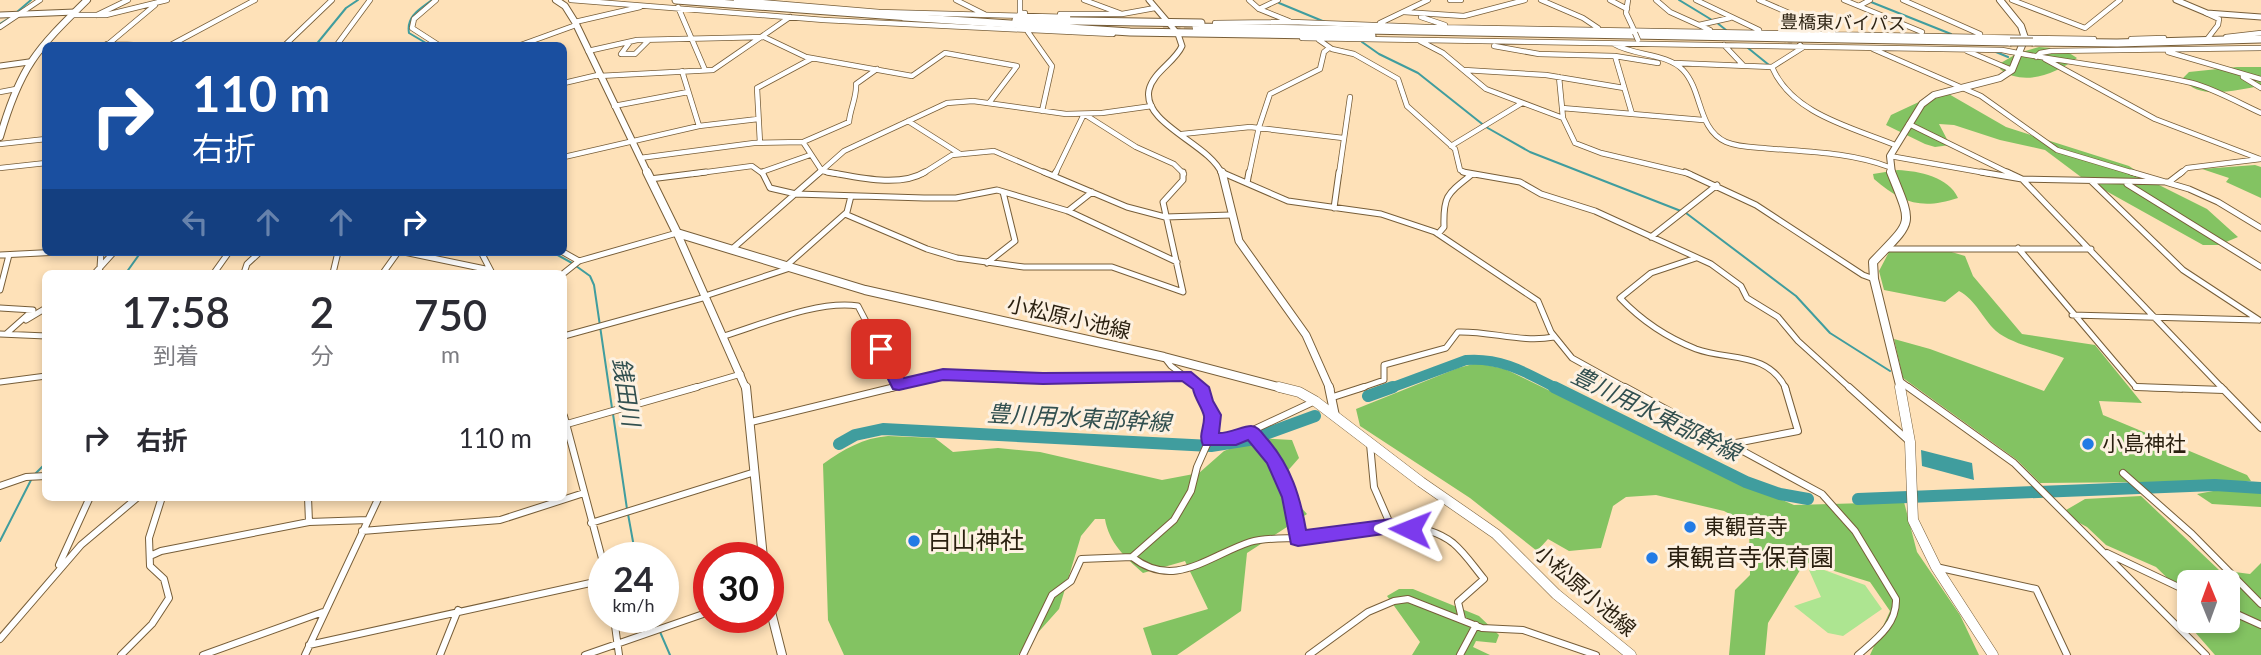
<!DOCTYPE html>
<html lang="ja">
<meta charset="utf-8">
<style>
:root{--surface:#fff;--page:#f7f7f7;--text:#2b2b33;--muted:#7c7c81}
body{margin:0;font-family:Lato,"Noto Sans JP",sans-serif;background:var(--page);color:var(--text);height:100vh;display:flex;flex-direction:column;font-size:26px;white-space:nowrap}
*{box-sizing:border-box;margin:0}
p{font-size:23px;color:var(--muted)}
.icon{flex:none;width:38px;height:38px;fill:none;stroke:currentColor;stroke-width:2;stroke-linecap:round;stroke-linejoin:round}
.map{position:relative;flex:1;overflow:hidden}
.side{position:absolute;left:42px;top:270px;width:525px;height:231px;display:flex;flex-direction:column;background:var(--surface);border-radius:10px;box-shadow:0 4px 10px #0003}
.side>*{flex:none}
.top-card{position:absolute;left:42px;top:42px;width:525px;height:214px;border-radius:10px;box-shadow:0 4px 10px #0003;background:#1a4fa0;color:#fff;overflow:hidden}
.needle{width:46px;rotate:359deg}
.buttons{position:absolute;left:2177px;top:570px;display:grid;gap:14px}
.buttons a{display:grid;place-items:center;width:63px;height:63px;border-radius:10px;background:var(--surface);box-shadow:0 4px 10px #0003;font-size:35px}
.speed{position:absolute;left:588px;top:542px;display:flex;gap:14px;font-size:35px;font-weight:700;text-align:center}
.speed>*{display:grid;place-content:center;width:91px;height:91px;border-radius:50%;background:var(--surface);box-shadow:0 4px 10px #0003;line-height:1}
.speed small{font-size:18px;font-weight:400}
.speed .limit{border:10px solid #d22;background:#fff;color:#111}
.pin{position:absolute;display:grid;place-items:center;width:60px;height:60px;color:#fff;margin:-30px;border-radius:14px;box-shadow:0 4px 10px #0006}
.me{position:absolute;width:77px;margin:-38px;rotate:272deg;stroke-linejoin:round;filter:drop-shadow(0 0 5px #0008)}
.turn{display:flex;align-items:center;gap:24px;height:147px;padding:0 35px;font-size:32px}
.turn .icon{width:91px;height:91px;stroke-width:2.5}
.turn b{display:block;font-size:49px;line-height:60px}
.lanes{display:flex;align-items:center;height:66px;padding:0 35px;background:#0003;justify-content:center;gap:35px;direction:ltr}
.lanes .off{opacity:.35}
.eta{display:flex;justify-content:space-evenly;align-items:center;height:119px;text-align:center}
.eta b{font-size:42px;font-weight:600;line-height:49px}
ul{padding:0;list-style:none}
li{display:flex;align-items:center;gap:21px;height:98px;padding:0 35px}
li div{flex:1}
li b{display:block;font-size:26px}
li em{font-style:normal}
.map>svg:first-child{display:block}
</style>
<div class="map">
<svg width="2261" height="655" viewBox="0 0 2261 655">
<rect width="100%" height="100%" fill="#fee1b8"/>
<path fill="#ade591" d="M1816 567 1865 585 1882 609 1843 636 1828 633 1794 606 1821 597 1809 570Z"/>
<path fill="#83c362" d="M2039 47 2063 49 2077 58C2056 74 2023 87 2000 69L1999 64 2018 53Z
M2237 67H2261V86C2238 89 2197 102 2183 78L2189 72Z
M1947 93 2006 127 2129 166 2153 182 2207 209 2238 237 2219 245H2203L2081 177 2045 150 2000 140 1954 125 1939 124 1950 145 1935 147 1925 144 1886 125 1891 115 1921 101 1928 95Z
M2255 165 2261 167V198L2226 182 2229 178 2202 169Z
M1898 170C1919 171 1949 177 1958 198 1921 210 1902 203 1874 179L1873 174Z
M1945 250 1965 256 1973 276 2022 334 2095 345 2142 403 2099 401 2103 415 2247 475 2251 481 2040 483 2017 460 1903 378 1894 339 1930 349 2044 391 2064 358C2043 350 2013 345 1996 331 1982 318 1976 300 1959 291L1945 302 1884 290 1879 271 1889 252Z
M1477 363 1505 369 1729 478 1794 505 1904 502 1917 552 1960 615 1979 655H1870L1890 611 1870 582 1805 562 1768 623 1765 655H1729L1735 590 1750 575 1749 524 1724 511 1656 495 1626 497 1613 506 1601 548 1569 551 1548 539 1537 551 1470 498 1360 426 1356 409 1458 368Z
M888 436 935 438 953 452 998 448 1040 452 1162 480 1199 473 1224 451 1257 438 1292 440 1299 458 1278 482 1307 514 1247 553 1241 611 1177 655H1152L1143 628 1208 609 1185 561 1143 573C1125 557 1109 543 1105 519H1095L1081 536 1059 609 1018 655H844L828 620 823 464C844 449 863 438 888 436Z
M2224 489 2261 493V507L2212 504 2197 494Z
M2141 496 2219 570 2250 574 2261 563V655H2215L2187 623 2228 621V583H2189V599L2156 567 2106 545 2087 527 2061 513 2085 499Z
M1399 589H1413L1479 616 1499 635 1496 643 1476 641 1473 647 1490 655H1412L1420 642 1387 596Z"/>
<path fill="#409d9e" d="M1921 450 1972 463 1974 480 1922 466Z"/>
<g fill="none" stroke-linecap="round" stroke-linejoin="round">
<path stroke="#409d9e" stroke-width="2" d="M1679 0 1712 20
M1871 2 1951 34
M1279 3 1325 22
M17 12 31 0
M1716 22 1726 30
M0 24 11 17
M1362 42 1379 54 1418 73 1486 127 1530 152 1686 213 1796 296 1830 333 1890 371
M315 46 346 8 358 0
M431 46 409 33C406 16 420 9 432 0
M1748 48 1769 65
M1996 52 2008 57
M552 252 572 263
M576 266 590 276 594 285 612 408
M126 273 141 252
M613 414 627 509
M35 474 46 463
M628 514 636 558
M0 541 31 480
M654 618 670 655"/>
<path stroke="#409d9e" stroke-width="10" d="M1388 389 1466 360C1501 357 1527 373 1558 389"/>
<path stroke="#409d9e" stroke-width="12" d="M1554 387 1746 482 1780 494 1808 499
M1368 396 1393 387
M839 444 855 435 883 429 1211 446 1249 440 1315 416
M1858 499 2215 485 2261 488"/>
<path stroke="#d3ba96" stroke-width="4.5" stroke-dasharray="4.5 2" stroke-linecap="butt" d="M1782 39 1793 43"/>
<path stroke="#d3ba96" stroke-width="7" stroke-dasharray="7 3.5" stroke-linecap="butt" d="M1163 26 1196 27"/>
<defs>
<path id="minor-far2" d="M436 0 414 19 412 28 440 46
M571 0 824 20 1113 34
M736 0 879 12 1068 17
M956 0 984 14
M1020 0V13H1025
M1084 0 1122 14 1155 8
M1249 0 1259 9 1289 21
M1450 0H1461
M1541 0 1583 18 1598 28
M1610 0 1627 9
M1628 0 1626 13 1634 30
M1656 0 1670 12 1710 30
M1696 0 1759 30
M1759 0 1833 32
M1844 0 1922 32
M1903 0 1980 34
M2012 0 2085 28 2120 0
M1859 6 1870 0
M678 7 705 70
M1259 9 1278 0
M1404 12 1464 16 1525 0
M2206 13 2219 19 2218 25 2208 38
M1060 14H1122
M73 15H106L167 0
M97 15 128 0
M1421 17 1445 25
M575 22 640 7
M1215 23 1292 22 1425 27 2094 39
M1380 23 1428 0
M1699 25 1730 18
M0 27 40 0
M1028 32 1052 66 1042 111
M2226 37 2261 33
M1302 38 2002 50C2065 63 2129 68 2192 83 2215 89 2239 103 2261 113
M2131 39 2164 38
M1319 40 1332 49 1354 54 1398 79 1407 106 1455 149 1460 170 1468 174
M1420 41 1443 53 1486 89 1563 118
M630 42 621 54H635L649 40
M107 44 160 46
M1614 44C1634 56 1667 53 1683 70 1703 91 1697 129 1726 142 1740 148 1758 147 1773 149 1813 152 1851 153 1889 167
M1724 45 1743 65
M106 46 155 5
M169 46 255 0
M284 46 332 0
M336 46 370 0
M518 46 576 25
M1494 46 1539 54 1615 56 1658 63
M1873 49 1981 96 2057 150 2137 174
M588 51 637 40 764 37 806 57 912 76 945 53 1017 66 989 103
M1967 51 2012 70
M2168 52 2261 79
M1615 56 1632 114
M2036 57 2040 53 2051 51 2261 48
M2045 59 2155 119 2260 159
M1675 63 1772 67 1802 48 1800 45
M1772 67C1792 114 1851 127 1895 145
M1464 70 1546 75 1624 88
M682 71 699 126
M599 76 713 70 790 17
M1559 77 1563 118 1575 143 1601 153 1690 174
M2243 77 2261 88
M564 83 598 75
M0 92 16 89
M614 106 688 92
M1562 108 1703 120
M1084 114 1136 147 1174 164 1184 174
M908 121 960 154
M1909 124 2011 174
M1182 134 1250 127 1343 138
M803 142 822 171 838 174
M760 143 757 88 811 59
M0 144 46 139
M1451 146 1522 103
M1890 156 1991 174
M564 157 699 126 758 119
M640 158 754 143 803 142 849 122C850 109 857 97 856 84L877 69
M0 168 46 163
M762 172 810 155
M1221 172 1225 174
M692 174 752 166 763 174
M818 174 844 151 947 103 973 101 1066 114 1102 113 1152 106
M922 174 952 155 994 151 1048 174
M1055 174 1084 114
M1249 174 1259 127 1270 94 1320 69 1324 52 1329 48
M1339 174 1350 97
M2180 174 2187 168 2261 159"/>
<path id="minor-far1" d="M762 172 770 188 796 194 924 198H956L997 190 1068 211 1177 262
M827 172C857 177 899 188 925 172
M1044 172 1127 207 1165 217 1231 215
M1221 172 1288 201 1381 214 1435 232 1538 301 1551 332 1572 358 1628 389
M1463 172 1520 182 1541 194 1595 211 1711 264 1741 286 1747 298 1778 317 1798 341 1851 389
M1685 172 1756 205 1863 275 1874 279
M1981 172 2022 179 2169 182 2182 172
M2007 172 2022 179 2223 389
M2131 172 2189 189 2218 202 2261 228
M1054 175 1056 172
M650 179 706 172
M2092 182 2183 270 2259 320
M1247 183 1249 172
M2127 184 2261 267
M1334 208 1339 172
M1068 211 1092 192
M845 214 927 249 957 258 1024 267H1112L1183 292 1163 202 1183 180V172
M1438 234 1444 227C1443 196 1447 194 1471 175
M1651 237 1717 185
M2018 248 2136 387 2181 389
M1887 249H2091
M731 250 820 172
M404 252 490 270
M481 252 492 273
M563 252 579 261
M0 255 60 252
M1696 258 1651 273 1620 298C1641 320 1668 338 1696 349 1729 361 1768 351 1786 389
M987 263 1015 241 1003 192
M786 266 847 212 851 196
M100 268 101 252
M95 273 114 252
M214 273 229 252
M244 273 247 264 260 252
M333 273 338 252
M383 273 398 252
M564 273 579 261 677 233
M0 290 9 255
M705 296 790 268
M0 308 33 310 6 334
M2072 315 2258 320
M26 320 46 308
M0 334 46 336
M564 336 706 297
M724 336C763 324 818 300 858 306L899 385
M1164 357 1171 366 1202 389
M1899 380 1911 389
M0 382 46 376
M690 389 741 374
M888 389 943 375 1043 378 1185 376
M1358 389 1384 380V365L1446 348 1458 332C1491 331 1521 343 1554 337"/>
<path id="minor" d="M1625 387 1822 494 1855 531 1896 599C1897 625 1875 640 1858 655
M1849 387 1910 442
M1908 387 2014 463 2206 655
M2136 387 2224 390
M2221 387 2261 428
M1333 397 1364 387
M564 416 604 566
M751 422 895 387
M567 424 697 387
M1251 432C1278 465 1291 497 1298 539
M1209 440 1236 438 1313 402
M1370 444 1374 487 1391 526
M1731 444 1798 431 1785 387
M2123 473 2192 534 2261 604
M0 486 26 477 46 476
M308 497 309 522
M591 523 755 472
M362 531 500 520 584 493
M2107 553 2189 592
M150 556 161 551 309 522 368 520
M1132 557C1174 590 1208 556 1250 542 1270 536 1292 540 1313 537 1355 532 1415 513 1453 543 1465 553 1474 567 1484 579L1458 602 1462 619
M59 565 90 497
M1936 567 2036 589 2067 655
M2228 610 2261 625
M614 618 619 655
M0 639 81 545 138 497
M309 645 604 580
M121 655 152 624 169 598 164 579 150 566 149 538 162 497
M203 655 323 612
M305 655 379 497
M440 655 458 610
M585 655 709 612
M1023 655 1052 595 1071 581 1081 559 1132 557 1174 520 1191 491 1197 467 1209 440 1212 419 1201 387
M1309 655 1368 612 1394 601 1408 599 1482 628 1523 630 1596 655
M1460 655 1476 625"/>
<path id="tertiary-far2" d="M1149 0 1178 34 1182 46C1175 62 1153 72 1149 90 1142 124 1210 144 1222 174
M2176 0 2207 13 2261 17
M0 15 75 12
M0 66 29 62"/>
<path id="tertiary-far1" d="M1222 172 1239 241 1306 335 1330 389
M677 233 746 389"/>
<path id="tertiary" d="M746 387 763 558
M1329 387 1335 416
M768 600 782 655"/>
<path id="secondary-far2" d="M556 0 565 6 575 22 648 174
M0 137C20 67 36 50 87 0
M1892 174 1890 156 1922 104 1934 95 2000 78 2012 70 2025 38 2021 26 2000 0"/>
<path id="secondary-far1" d="M647 172 677 233 865 290 1164 357 1286 389
M1891 172C1913 227 1914 219 1873 262L1874 279 1901 389"/>
<path id="secondary" d="M1279 387 1299 392 1315 401 1421 482 1496 534 1556 594 1631 655
M1900 387 1910 442 1913 520 1936 567 1993 655"/>
<path id="trunk" d="M676 0 910 17
M904 17 1130 32 1372 36
M1016 20 1201 23
M1196 27 2010 42
M2033 42 2117 43 2261 39"/>
</defs>
<use href="#minor-far2" stroke="#775e39" stroke-width="6"/>
<use href="#minor-far1" stroke="#775e39" stroke-width="7"/>
<use href="#minor" stroke="#775e39" stroke-width="8"/>
<use href="#tertiary-far2" stroke="#775e39" stroke-width="7"/>
<use href="#tertiary-far1" stroke="#775e39" stroke-width="9"/>
<use href="#tertiary" stroke="#775e39" stroke-width="10"/>
<use href="#secondary-far2" stroke="#775e39" stroke-width="8"/>
<use href="#secondary-far1" stroke="#775e39" stroke-width="10"/>
<use href="#secondary" stroke="#775e39" stroke-width="11"/>
<use href="#trunk" stroke="#775e39" stroke-width="9"/>
<use href="#minor-far2" stroke="#fff" stroke-width="4.5"/>
<use href="#minor-far1" stroke="#fff" stroke-width="5"/>
<use href="#minor" stroke="#fff" stroke-width="6"/>
<use href="#tertiary-far2" stroke="#fff" stroke-width="5"/>
<use href="#tertiary-far1" stroke="#fff" stroke-width="7"/>
<use href="#tertiary" stroke="#fff" stroke-width="8"/>
<use href="#secondary-far2" stroke="#fff" stroke-width="6"/>
<use href="#secondary-far1" stroke="#fff" stroke-width="8"/>
<use href="#secondary" stroke="#fff" stroke-width="10"/>
<use href="#trunk" stroke="#fff" stroke-width="7"/>
<defs>
<path id="minor-bridge" d="M1635 33 1638 40"/>
<path id="trunk-bridge" d="M2010 42H2033"/>
</defs>
<use href="#minor-bridge" stroke="#775e39" stroke-width="6" stroke-linecap="butt"/>
<use href="#trunk-bridge" stroke="#775e39" stroke-width="9" stroke-linecap="butt"/>
<use href="#minor-bridge" stroke="#fff" stroke-width="4.5"/>
<use href="#trunk-bridge" stroke="#fff" stroke-width="7"/>
</g>
<path fill="#7c3aed" stroke="#51269a" stroke-width="2" d="M881 343 887 345 904 378 943 369 1043 373 1191 372 1209 387 1213 401 1221 415 1219 433C1230 433 1243 426 1251 426 1259 426 1263 435 1268 440 1291 467 1300 496 1306 530L1391 519 1417 524 1419 529 1417 534 1410 537 1391 533 1298 546 1291 544 1282 497 1267 463 1248 440 1236 445H1203C1198 435 1205 426 1204 416 1202 407 1195 399 1193 389L1182 381 1043 384 943 380 899 390 893 389 873 349Z"/>
<g fill="#227be5" stroke="#fdf1e1" stroke-width="2.5">
<circle cx="2088" cy="444" r="7"/>
<circle cx="1690" cy="527" r="7"/>
<circle cx="914" cy="541" r="7"/>
<circle cx="1652" cy="558" r="7"/>
</g>
<g text-anchor="middle" stroke-width="6" stroke-linejoin="round" paint-order="stroke">
<g font-size="18" fill="#291f0f" stroke="#fdf1e1">
<text transform="translate(1843 23) rotate(1)" y="6">豊橋東バイパス</text>
</g>
<g font-size="21" fill="#291f0f" stroke="#fdf1e1">
<text transform="translate(1069 318) rotate(13)" y="7">小松原小池線</text>
<text transform="translate(1585 591) rotate(41)" y="7">小松原小池線</text>
</g>
<g font-size="21" fill="#291f0f" stroke="#fdf1e1" text-anchor="start">
<text x="2102" y="451">小島神社</text>
<text x="1704" y="534">東観音寺</text>
</g>
<g font-size="23" font-style="italic" fill="#314f4f" stroke="#fdf1e1">
<text transform="translate(626 392) rotate(81)" y="8">銭田川</text>
<text transform="translate(1656 414) rotate(26)" y="8">豊川用水東部幹線</text>
<text transform="translate(1079 418) rotate(3)" y="8">豊川用水東部幹線</text>
</g>
<g font-size="24" fill="#291f0f" stroke="#fdf1e1" text-anchor="start">
<text x="928" y="549">白山神社</text>
<text x="1666" y="566">東観音寺保育園</text>
</g>
</g>
</svg>
<div class="buttons">
<a><svg class="needle" viewBox="-14 -14 28 28"><path d="M0-13l5 13h-10z" fill="#e53935"/><path d="M0 13l5-13h-10z" fill="#7c7c81"/></svg></a>
</div>
<div class="speed"><div>24<small>km/h</small></div><div class="limit">30</div></div>
<div class="pin" style="left:881px;top:349px;background:#d93025"><svg class="icon" aria-label="arrive" viewBox="0 0 24 24"><path d="M6 21V4h12l-3 4 3 4H6"/></svg></div>
<svg class="me" style="left:1410px;top:529px" viewBox="-20 -20 40 40"><path d="M0-17L14 15 0 8-14 15z" fill="#7c3aed" stroke="#fff" stroke-width="4"/></svg>
<div class="top-card">
<div class="turn"><svg class="icon" aria-label="right" viewBox="0 0 24 24"><path d="M7 20v-9h11M14 6l5 5-5 5"/></svg><div><b>110 m</b>右折</div></div>
<div class="lanes"><svg class="icon off" aria-label="left" viewBox="0 0 24 24"><path d="M17 20v-9H6M10 6l-5 5 5 5"/></svg><svg class="icon off" aria-label="ahead" viewBox="0 0 24 24"><path d="M12 20V5M6 11l6-6 6 6"/></svg><svg class="icon off" aria-label="ahead" viewBox="0 0 24 24"><path d="M12 20V5M6 11l6-6 6 6"/></svg><svg class="icon" aria-label="right" viewBox="0 0 24 24"><path d="M7 20v-9h11M14 6l5 5-5 5"/></svg></div>
</div>
<section class="side">
<div class="eta">
<div><b>17:58</b><p>到着</p></div>
<div><b>2</b><p>分</p></div>
<div><b>750</b><p>m</p></div>
</div>
<ul>
<li><svg class="icon" aria-label="right" viewBox="0 0 24 24"><path d="M7 20v-9h11M14 6l5 5-5 5"/></svg><div><b>右折</b></div><em>110 m</em></li>
</ul>
</section>
</div>
